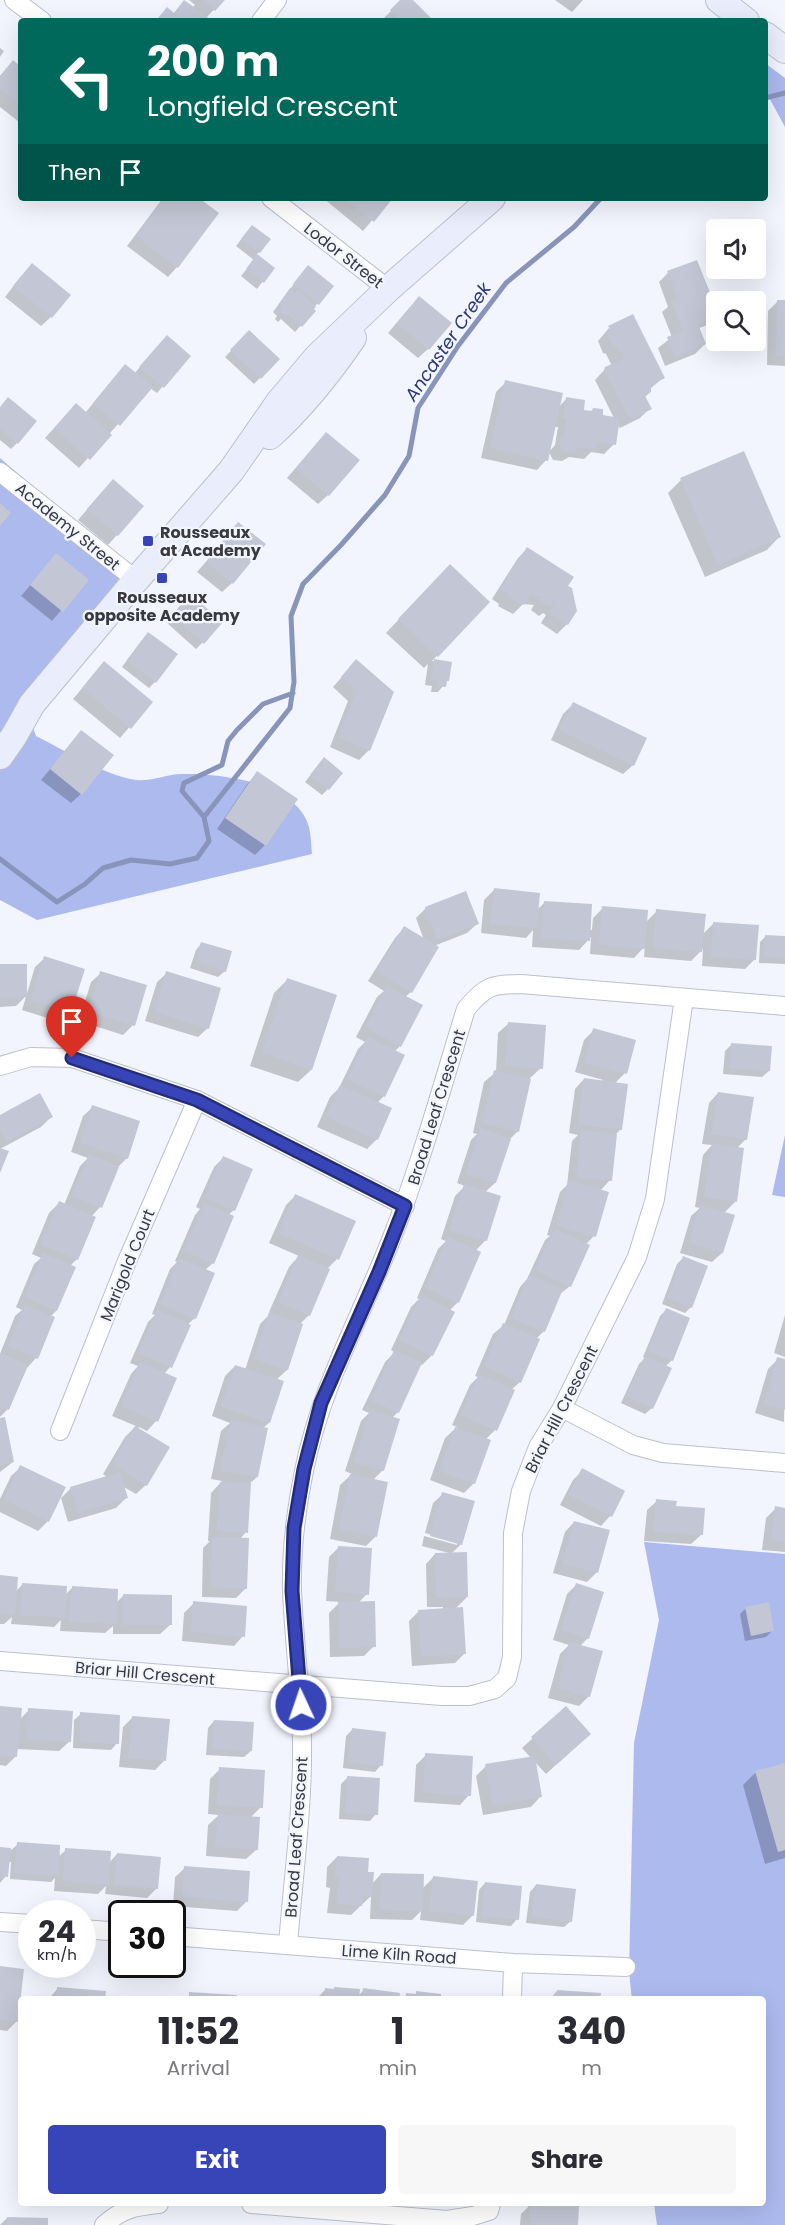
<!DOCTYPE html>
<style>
:root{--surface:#fff;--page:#f7f7f7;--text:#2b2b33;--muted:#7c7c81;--accent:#3845b8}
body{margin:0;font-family:Poppins,sans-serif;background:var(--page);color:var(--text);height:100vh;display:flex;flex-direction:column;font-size:22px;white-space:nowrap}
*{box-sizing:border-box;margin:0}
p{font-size:20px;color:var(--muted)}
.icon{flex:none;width:33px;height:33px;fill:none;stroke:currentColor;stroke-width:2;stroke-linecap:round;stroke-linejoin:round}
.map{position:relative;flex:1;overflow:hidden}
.drawer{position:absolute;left:18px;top:1996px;width:748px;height:210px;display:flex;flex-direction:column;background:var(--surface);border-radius:6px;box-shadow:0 6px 24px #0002}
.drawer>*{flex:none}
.top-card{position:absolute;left:18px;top:18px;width:750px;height:183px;border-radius:6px;box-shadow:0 6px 24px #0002;background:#00695c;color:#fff;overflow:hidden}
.tools{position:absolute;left:706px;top:219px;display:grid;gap:12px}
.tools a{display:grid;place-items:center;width:60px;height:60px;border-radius:6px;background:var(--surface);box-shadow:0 6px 24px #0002;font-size:30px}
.speed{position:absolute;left:18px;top:1900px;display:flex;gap:12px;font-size:30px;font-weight:700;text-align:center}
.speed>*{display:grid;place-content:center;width:78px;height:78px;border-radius:50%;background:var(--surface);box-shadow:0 6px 24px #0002;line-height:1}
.speed small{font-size:15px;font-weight:400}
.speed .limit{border:3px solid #111;border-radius:9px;background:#fff;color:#111}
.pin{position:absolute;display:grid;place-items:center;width:51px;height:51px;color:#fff;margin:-62px -26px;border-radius:50% 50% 50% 0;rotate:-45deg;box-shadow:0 0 6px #0007}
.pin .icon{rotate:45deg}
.me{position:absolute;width:66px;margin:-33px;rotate:357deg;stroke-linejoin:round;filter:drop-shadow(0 0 4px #0008)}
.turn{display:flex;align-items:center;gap:21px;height:126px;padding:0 30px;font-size:27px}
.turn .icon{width:78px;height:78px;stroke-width:2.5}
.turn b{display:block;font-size:42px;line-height:51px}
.then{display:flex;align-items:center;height:57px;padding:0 30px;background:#0003;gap:12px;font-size:22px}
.eta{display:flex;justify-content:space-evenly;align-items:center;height:102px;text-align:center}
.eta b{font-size:36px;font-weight:700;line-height:42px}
.primary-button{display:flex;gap:12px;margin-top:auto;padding:12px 30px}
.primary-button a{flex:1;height:69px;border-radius:6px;background:var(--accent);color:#fff;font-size:24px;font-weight:700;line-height:69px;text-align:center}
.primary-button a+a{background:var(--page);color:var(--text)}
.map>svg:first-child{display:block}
</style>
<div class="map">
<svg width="785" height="2225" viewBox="0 0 785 2225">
<rect width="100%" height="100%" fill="#f2f5fe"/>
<path fill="#acbaee" d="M765 63 785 78V127L765 90Z
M0 458 144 583 30 720 36 736C64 750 106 776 136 780 151 782 167 774 181 774 220 773 297 782 309 827 311 835 311 845 312 854L37 920 0 900Z
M785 1135V1197L772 1195Z
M644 1542 785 1554V2225H657L654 2204H764V2000H632L629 1972 634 1743 659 1620Z"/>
<path fill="#0003" d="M189 0H223L203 21H155L167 9 173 14 185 1 193 7 195 5Z
M402 0H410L430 19 381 21Z
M555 0H583L572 12Z
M0 48 4 51 0 57Z
M13 62 21 69V120L19 122 0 107V76Z
M163 198H196L177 267 168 277 127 246Z
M323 198H391L363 231Z
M246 233 259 252 256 255 273 268 257 289 241 276 254 260 236 246Z
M302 273 332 286 312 310 314 311 295 332 281 319 278 322 275 319 277 316 273 312Z
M668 273 717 315 708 325 699 328 705 344 695 354 665 366 658 348 672 337 662 312 668 307 659 282Z
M22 275 51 317 41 326 5 297Z
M778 301H785V366L767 365 768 311Z
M410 307 428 349 418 358 388 333Z
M609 328 663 378 650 389V392L644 398 650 408 640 418 620 428 617 424 614 444 604 454 591 452 584 459 569 457 562 461 553 460 549 452 555 445 558 427H554L546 460 537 470 481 458 496 392 506 382 559 407 567 398 582 411 590 412 593 409 601 416 614 418 595 380 606 368 612 366 606 354 603 353 598 341Z
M249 332 278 359 254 384 225 357Z
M160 344 189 356 157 393 150 388 79 468 45 438 66 415 85 413 116 376 134 374Z
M0 408 17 443 11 449 0 440Z
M317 443 328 495 318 504 287 478Z
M681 480 779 537 767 550 705 577 668 493Z
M103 491 117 535 108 545 78 520Z
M239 524 232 583 222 592 197 572Z
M527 549 566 586 567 624 557 634 541 623 546 615 543 613 539 616 531 610 534 605 523 604 513 614 498 606 499 604 492 599 518 558Z
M56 555 87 580 52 621 21 596Z
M437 579 488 602 432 661 451 663 448 680 438 692H431L432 686 425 685 428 664 424 668 386 633Z
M184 602 203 642 196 649 166 622Z
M142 640 155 682 149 688 122 667Z
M356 661 369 750 359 760 330 747 348 701 333 687Z
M95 673 151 702 120 738 73 699Z
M573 704 633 765 623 774 551 740 563 714Z
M81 732V794L71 803 41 780Z
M318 766 328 789 322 795 305 782Z
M257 773 265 845 255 855 217 829 248 783Z
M494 890 537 910 544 903 589 930H592L593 918 603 908 645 923 657 911 702 935 714 923 755 959 745 969 702 966 703 949 691 961 644 957 645 946 634 958 590 954 591 937 579 950 532 947 533 930 526 938 481 933 484 900Z
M426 908 477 924 467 933 434 946 411 992 405 997 400 1046 394 1052 384 1096 377 1103V1139L367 1149 317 1127 330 1097 339 1088 358 1049 365 1042 356 1037 377 997 384 991 368 981 395 938 404 928 424 940 416 918Z
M766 936 785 937V964L759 963 760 942Z
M202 943 225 971 218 977 190 968 196 950Z
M45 958 69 1012 60 1022 22 1010 35 967Z
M0 966 26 996 16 1006 0 1007Z
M101 973 133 1025 123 1035 79 1021 91 982Z
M167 973 208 1028 198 1037 145 1021 157 982Z
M287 980 311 1070 298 1082 250 1066 274 993Z
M508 1024 541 1068 530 1078 518 1131 509 1140 495 1183 485 1192 499 1197 485 1241 475 1251 458 1302 449 1311 432 1355 422 1365 420 1364 398 1412 392 1418 383 1470 373 1480 376 1536 366 1546 330 1539 340 1485 352 1474 345 1471 361 1421 369 1413 362 1410 385 1362 395 1352 391 1350 411 1307 419 1299 417 1298 438 1249 446 1241 441 1239 455 1196 465 1186 457 1183 471 1140 477 1134 473 1133 484 1082 496 1072 498 1033Z
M594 1030 625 1073 615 1083 621 1129 615 1135 610 1180 600 1191 594 1236 585 1245 570 1286 559 1295 544 1331 536 1339 520 1382 511 1390 495 1430 486 1439 474 1483 464 1493 430 1480 445 1438 457 1427 452 1425 470 1385 478 1377 475 1376 493 1334 504 1325 520 1287 527 1279 545 1240 550 1236 547 1235 560 1192 567 1185 572 1141 578 1135 569 1133 575 1089 584 1079 602 1082 603 1080 575 1072 584 1040Z
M732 1044 769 1071 762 1077 723 1074 725 1051Z
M718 1093 746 1139 737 1148 735 1202 724 1213 722 1253 712 1262 680 1253 691 1216 700 1208 695 1207 703 1155 712 1145 702 1144 709 1103Z
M93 1107 127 1158 117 1168 100 1207 91 1217 77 1259 70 1266 56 1311 50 1317 36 1358 27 1368 8 1409 0 1417V1354L15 1316 22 1310 16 1307 34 1264 41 1258 32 1254 49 1213 59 1203 64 1205 80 1166 88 1158 71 1152 83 1116Z
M0 1116 51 1117 41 1127 0 1149Z
M223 1158 234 1210 228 1215 213 1263 205 1270 195 1318 187 1325 170 1367 164 1374 156 1421 147 1431 139 1427 138 1429 146 1485 136 1494 122 1486 126 1498 116 1508 68 1522 61 1498 71 1488 107 1477 103 1474 125 1437 136 1426 112 1416 131 1374 138 1366 130 1363 148 1322 155 1315 152 1314 170 1269 177 1262 175 1261 195 1215 200 1209 196 1207 214 1167Z
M295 1196 337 1259 327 1269 309 1315 300 1324 287 1370 276 1380 282 1382 269 1423 263 1428 257 1477 249 1484 246 1532 240 1539 246 1588 236 1598 202 1597 203 1548 210 1541H208L211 1493 222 1481 211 1479 221 1431 230 1423 212 1416 225 1376 235 1366 245 1370 260 1324 271 1313 269 1312 289 1267 299 1256 269 1243 286 1205Z
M683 1258 691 1307 685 1313 662 1304 677 1264Z
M666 1310 672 1360 665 1367 652 1408 645 1414 621 1403 639 1364 645 1358 643 1357 660 1316Z
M785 1315V1357L774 1353Z
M778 1359 785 1361 784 1422 755 1413 768 1369Z
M0 1420 13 1462 0 1472Z
M21 1467 48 1521 38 1531 0 1512V1499L11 1476Z
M583 1470 623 1491 610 1516 601 1526 560 1505 573 1480Z
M443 1494 461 1544 451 1554 467 1597 455 1609 465 1653 455 1663 412 1666 409 1621 419 1611 443 1610V1607H427L426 1564 435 1554 449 1553 422 1546 424 1536 457 1545V1542L425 1533 433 1503Z
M657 1501 675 1507 701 1535 691 1544 644 1541 647 1510Z
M776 1508 785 1509V1552L762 1550 766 1518Z
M574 1522 608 1531 596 1573 587 1582 553 1573 565 1532Z
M339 1547 367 1594 358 1603 374 1646 364 1656 330 1657 329 1613 340 1602 326 1601 329 1557Z
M0 1577 16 1591 23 1584 65 1595 72 1588 116 1603 123 1596 170 1625 160 1634H113V1626L105 1633 60 1631 61 1620 54 1627 11 1624 12 1617 4 1624H0Z
M577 1584 588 1638 579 1647 589 1696 579 1706 548 1698 560 1654 569 1645 553 1640 567 1594Z
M194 1603 243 1636 234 1646 182 1641 184 1613Z
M746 1608 773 1630 766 1637 745 1641 740 1614Z
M0 1707 19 1720 29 1710 69 1742 59 1751 16 1749V1756L6 1766 0 1765Z
M566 1708 580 1743 546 1774 534 1761 540 1797 531 1807 483 1815 476 1776 486 1766 531 1758 522 1748Z
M81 1714 117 1743 111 1750 73 1748 74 1720Z
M133 1717 164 1761 155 1770 119 1767 123 1727Z
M214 1721 251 1751 244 1757 206 1755 208 1728Z
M352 1730 381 1765 375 1772 343 1768 346 1736Z
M426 1755 469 1795 460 1805 414 1802 416 1765Z
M785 1764V1858L765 1864 743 1785 756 1772Z
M220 1769 261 1807 250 1818 256 1850 246 1859 206 1856 208 1825 219 1815 208 1814 210 1779Z
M347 1778 376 1814 370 1821 339 1819 341 1784Z
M18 1844 58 1857 66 1850 109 1863 117 1854 157 1888 147 1898 105 1894 106 1886 98 1894 54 1891 55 1878 51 1882 10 1879 11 1862H8L6 1876 0 1883V1848L9 1852Z
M337 1857 366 1873 372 1884 381 1874 422 1889 433 1878 473 1915 463 1925 420 1920 421 1911 412 1920 370 1919 371 1896 351 1915 327 1913 330 1888 326 1887 327 1867Z
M185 1868 247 1901 237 1911 173 1906 175 1877Z
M485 1883 517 1919 511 1926 476 1922 479 1890Z
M536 1885 571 1921 564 1927 526 1923 530 1892Z
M0 1968 17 2021 7 2031 0 2030Z
M58 1988 103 2000H48Z
M325 1990 358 1996 364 1990 398 2000H315Z
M557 1991 599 2000H549Z
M465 1996H469V2000H446L461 1999Z
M528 2204H576V2225H520L521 2214 528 2207Z
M7 2218 46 2225H0Z"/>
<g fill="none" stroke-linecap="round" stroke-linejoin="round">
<path stroke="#8994ba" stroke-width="5" d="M765 98 785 93
M204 817 182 791 184 783 222 765 228 741 237 730 263 704 293 693
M0 859 57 902 85 884 103 868 131 860 170 864 197 858 209 841 204 817 290 708 294 682 291 616 303 584 341 545 385 495 409 456 418 408 458 346 506 283 574 227 601 198"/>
</g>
<path fill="#c3c7d5" d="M184 0 208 17 205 21H156L167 7 174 13Z
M202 0H225L215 11Z
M400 0H413L432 19 397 21V18L390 10Z
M13 60 21 67V106L0 89V76Z
M164 198H199L219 213 178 268 136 236Z
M344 198H393L374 222Z
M252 225 271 239 260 253 241 239Z
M257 254 275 268 264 283 246 269Z
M697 260 717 310V316L698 324 706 344 675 357 667 337 683 331 671 301 678 299 667 271Z
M32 263 71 295 52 318 13 286Z
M308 265 334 286 319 305 293 284Z
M290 288 295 293 298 290 316 307 314 309 316 311 302 327 288 314 285 317 280 312 283 309 278 305Z
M419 296 452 323 429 350 397 323Z
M777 300H785V356H776Z
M633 314 665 378 651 385V392L645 396 652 409 630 420 604 370 605 367 625 358 612 343 607 333 610 329 608 326Z
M249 330 280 359 261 379 230 350Z
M167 335 191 356 164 388 139 367Z
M125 364 153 387 120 426 93 403Z
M505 380 563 393 548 461 490 448Z
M8 397 37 421 18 444 0 428V407Z
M566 397 585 400 584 410 592 411 593 408 603 409V415L620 418 616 445 596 442 595 450 580 448 573 452 563 451 559 444 560 439 564 436 567 418H563Z
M76 403 112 435 90 460 54 428Z
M326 432 360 460 329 496 296 468Z
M744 451 781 537 718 565 680 478Z
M113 479 144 506 118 536 87 509Z
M0 503 11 513 0 526Z
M238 522 266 544 233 584 206 562Z
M527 547 574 577 568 586 572 588 577 611 568 625 549 613 554 605 553 604 550 607 539 600 542 596H536L531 593 524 605 506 595 508 593 500 589Z
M56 553 89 580 63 612 30 585Z
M450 564 490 602 438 657 398 619Z
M190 594 223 622 204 644 172 615Z
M148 632 178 654 156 683 127 660Z
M356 659 394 692 370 751 338 737 357 690 341 677Z
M434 659 452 662 449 681H447L446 687 437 686 438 680 431 679Z
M104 661 153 702 131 729 82 688Z
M573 702 647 738 634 766 559 730Z
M81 730 114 755 82 795 50 769Z
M324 757 343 773 329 790 310 775Z
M257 771 298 799 266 846 225 818Z
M494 888 540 893 537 928 490 924Z
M466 891 479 924 437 940 425 907Z
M544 901 592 904 590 941 541 938Z
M602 906 648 910 645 949 599 945Z
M656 909 706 914 702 952 653 948Z
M713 922 759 925 756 960 711 957Z
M404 926 439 947 412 993 377 971Z
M765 935 785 936V958L764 957Z
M201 942 232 951 226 972 195 962Z
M44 956 85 969 71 1013 30 1000Z
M0 964H27V997L0 998Z
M100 971 147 985 135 1026 88 1012Z
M166 971 221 988 209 1029 154 1012Z
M287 978 337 995 312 1070 262 1053Z
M387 986 423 1005 401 1047 365 1027Z
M508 1022 546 1025 543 1069 505 1066Z
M593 1028 636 1040 627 1074 584 1063Z
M368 1037 405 1055 385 1097 347 1079Z
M731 1043 772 1046 770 1071 729 1068Z
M494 1070 531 1079 519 1132 482 1123Z
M584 1078 628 1084 622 1130 578 1124Z
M340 1085 392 1108 378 1140 326 1117Z
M718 1092 754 1097 747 1140 711 1134Z
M40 1093 53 1117 7 1142 0 1129V1115Z
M92 1105 140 1121 128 1159 80 1143Z
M480 1128 511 1139 496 1183 466 1174Z
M581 1130 617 1134 612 1181 576 1177Z
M712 1143 744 1148 737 1202 704 1197Z
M0 1148 9 1151 0 1173Z
M89 1154 119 1167 102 1208 72 1196Z
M223 1156 253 1169 235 1211 204 1197Z
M569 1180 609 1192 596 1237 556 1225Z
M464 1184 501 1196 487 1241 449 1230Z
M295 1194 356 1221 339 1260 278 1233Z
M59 1201 96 1217 78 1260 41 1244Z
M204 1203 234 1216 214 1264 184 1251Z
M700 1205 735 1215 723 1253 689 1243Z
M555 1229 590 1245 571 1287 535 1270Z
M448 1237 481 1252 459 1303 425 1288Z
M43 1253 76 1267 57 1311 25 1297Z
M298 1255 330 1269 310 1316 278 1302Z
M683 1256 708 1266 692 1308 667 1298Z
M179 1258 215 1273 196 1319 160 1304Z
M529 1275 563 1289 545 1332 511 1318Z
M421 1295 455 1312 433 1356 399 1340Z
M25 1305 55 1317 38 1359 8 1346Z
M666 1308 690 1318 673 1361 648 1351Z
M157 1310 191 1325 172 1368 138 1353Z
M269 1312 303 1324 288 1370 254 1359Z
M503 1323 540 1339 521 1383 484 1366Z
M394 1350 422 1363 399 1413 371 1400Z
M0 1353 28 1365 9 1410 0 1406Z
M645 1356 672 1368 653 1409 626 1396Z
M777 1357 785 1359V1410L764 1404Z
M140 1362 177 1378 158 1422 121 1406Z
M235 1365 284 1381 270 1423 221 1407Z
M479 1374 515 1390 497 1431 461 1415Z
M370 1410 400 1419 384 1471 354 1462Z
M5 1417 14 1462 0 1465V1418Z
M231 1420 268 1428 258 1477 220 1470Z
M135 1426 170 1447 147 1486 112 1464Z
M455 1427 491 1440 475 1484 439 1471Z
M20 1465 66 1487 49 1522 4 1499Z
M582 1468 625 1491 612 1517 568 1495Z
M120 1472 128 1498 78 1513 70 1487Z
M350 1474 388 1482 377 1537 339 1529Z
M220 1482 251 1483 248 1533 217 1531Z
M442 1492 475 1501 462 1545 430 1536Z
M656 1499 677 1501 676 1506 705 1508 703 1535 653 1532Z
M775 1506 785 1508V1542L771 1540Z
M574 1521 610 1530 598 1573 562 1564Z
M212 1537 249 1538 247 1589 211 1587Z
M338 1546 372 1548 369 1595 335 1592Z
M467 1552 468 1597 436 1598 435 1553Z
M0 1575 18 1577 15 1615 0 1614Z
M22 1583 67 1586 65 1618 20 1615Z
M576 1583 604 1592 589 1639 561 1630Z
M72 1586 118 1589 117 1624 69 1622Z
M123 1594 172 1595V1625H122Z
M193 1601 247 1606 245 1637 191 1632Z
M375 1601 376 1647 339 1648 338 1602Z
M769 1602 774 1631 751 1636 745 1607Z
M463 1607 466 1654 421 1657 418 1610Z
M569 1642 603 1651 590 1697 557 1688Z
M0 1706 22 1708 17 1757 0 1755Z
M566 1706 591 1734 556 1765 531 1737Z
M28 1708 73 1711 71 1742 27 1740Z
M80 1712 120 1715 119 1744 79 1742Z
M132 1716 170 1719 166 1761 128 1758Z
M214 1720 254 1722 252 1751 212 1749Z
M352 1728 386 1732 383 1766 348 1762Z
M425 1753 473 1756 471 1796 423 1793Z
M535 1756 542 1797 493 1806 485 1764Z
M785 1763V1850L778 1852 755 1771Z
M219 1767 265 1770 263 1808 217 1805Z
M347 1776 380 1778 378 1815 345 1813Z
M218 1814 260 1817 258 1850 215 1847Z
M17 1842 60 1845 59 1876 15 1873Z
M0 1847 11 1848 8 1877 0 1876Z
M65 1848 111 1851 109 1885 63 1881Z
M117 1853 161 1857 158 1889 114 1885Z
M337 1856 369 1858 368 1872H374L372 1897 363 1896 362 1906 336 1904 339 1878H335Z
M184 1866 250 1871 248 1902 182 1897Z
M381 1873 424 1874 423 1911 380 1910Z
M433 1876 478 1881 474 1916 429 1911Z
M485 1882 522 1886 519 1920 481 1916Z
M536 1884 576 1889 572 1922 532 1917Z
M0 1966 24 1969 18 2022 0 2020Z
M57 1987 106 1991 105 2000H56Z
M334 1987 360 1989 359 2000H324L325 1988 334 1989Z
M363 1988 400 1993 399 2000H362Z
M557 1990 601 1993 600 2000H556Z
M416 1991 441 1994V2000H405L406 1993 416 1994Z
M189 1992 237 1995V2000H189Z
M530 2204H577V2206H579L578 2225H532V2222L529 2221Z
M7 2217 48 2218V2225H6Z"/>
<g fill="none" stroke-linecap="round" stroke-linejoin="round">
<defs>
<path id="minor" d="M14 0 42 21
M261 21 277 0
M271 198 388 289
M0 472 136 580
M0 1066 31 1057 72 1058 197 1100 405 1206
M562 1408 633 1445 663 1453 785 1463
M60 1431 127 1261 197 1100
M0 1661 442 1696H469L495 1689 507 1678 512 1657 513 1533 521 1491 538 1447 562 1408 637 1257 655 1199 684 998
M0 1922 32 1924
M82 1929 122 1932
M172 1936 513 1963 626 1967
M288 1945C293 1878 303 1809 302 1742 301 1691 294 1642 292 1591 291 1551 296 1510 304 1471 320 1389 361 1316 391 1240 421 1164 442 1086 466 1009 485 986 492 984 521 984L785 1006
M512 2000 513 1963
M251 2204 447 2220 473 2216 489 2211 491 2204
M104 2225C123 2208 134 2207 159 2204"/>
<path id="secondary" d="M719 0 746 21
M765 35 785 50
M270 436C302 407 329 373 353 338
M0 756 14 736 32 704 136 580 231 471 279 402 317 357 388 289 492 198"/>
</defs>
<use href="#minor" stroke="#bbc0cd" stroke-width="20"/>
<use href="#secondary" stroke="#bbc0cd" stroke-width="28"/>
<use href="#minor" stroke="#fff" stroke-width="18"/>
<use href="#secondary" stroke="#e9edfc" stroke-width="26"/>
</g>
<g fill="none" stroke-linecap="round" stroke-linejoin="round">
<defs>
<path id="route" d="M72 1058 197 1100 405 1206 379 1272 321 1403 304 1469 294 1528 292 1591 301 1705"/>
</defs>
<use href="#route" stroke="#242d78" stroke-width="15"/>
<use href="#route" stroke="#3845b8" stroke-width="10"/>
</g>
<g fill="#3845b8" stroke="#f2f5fe" stroke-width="2">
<rect x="142" y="535" width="12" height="12" rx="3"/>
<rect x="156" y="572" width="12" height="12" rx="3"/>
</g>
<g text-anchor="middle" stroke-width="4.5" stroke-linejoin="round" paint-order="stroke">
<g font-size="16" fill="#383a3f" stroke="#f2f5fe">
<text transform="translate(344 255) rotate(38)" y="6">Lodor Street</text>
<text transform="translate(68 526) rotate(39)" y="6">Academy Street</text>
<text transform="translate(436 1107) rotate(-73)" y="6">Broad Leaf Crescent</text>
<text transform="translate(127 1265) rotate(-68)" y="6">Marigold Court</text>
<text transform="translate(561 1409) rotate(-63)" y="6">Briar Hill Crescent</text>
<text transform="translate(145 1673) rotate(5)" y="6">Briar Hill Crescent</text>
<text transform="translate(296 1837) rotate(-86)" y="6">Broad Leaf Crescent</text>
<text transform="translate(399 1954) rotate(4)" y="6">Lime Kiln Road</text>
</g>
<g font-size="16" font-weight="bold" fill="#383a3f" stroke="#f2f5fe" text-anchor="start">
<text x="160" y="538">Rousseaux<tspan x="160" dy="18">at Academy</tspan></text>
<text x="162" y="603" text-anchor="middle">Rousseaux<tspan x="162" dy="18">opposite Academy</tspan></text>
</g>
<g font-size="18" font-style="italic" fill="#2d3976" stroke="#f2f5fe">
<text transform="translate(448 342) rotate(-56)" y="6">Ancaster Creek</text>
</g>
</g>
</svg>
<div class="tools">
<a><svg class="icon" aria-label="sound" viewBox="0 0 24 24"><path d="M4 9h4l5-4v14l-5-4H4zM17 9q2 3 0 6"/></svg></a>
<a><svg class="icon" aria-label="search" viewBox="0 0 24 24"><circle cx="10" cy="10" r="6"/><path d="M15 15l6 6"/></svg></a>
</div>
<div class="speed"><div>24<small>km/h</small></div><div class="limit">30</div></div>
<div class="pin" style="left:72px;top:1058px;background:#d93025"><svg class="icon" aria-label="arrive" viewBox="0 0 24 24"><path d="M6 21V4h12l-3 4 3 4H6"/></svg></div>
<svg class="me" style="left:301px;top:1705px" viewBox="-20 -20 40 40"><circle r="17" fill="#3845b8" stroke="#fff" stroke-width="3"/><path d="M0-11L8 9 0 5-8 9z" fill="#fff"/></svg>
<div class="top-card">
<div class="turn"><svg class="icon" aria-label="left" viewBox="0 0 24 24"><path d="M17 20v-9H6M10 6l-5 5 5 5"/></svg><div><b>200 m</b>Longfield Crescent</div></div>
<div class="then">Then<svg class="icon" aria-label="arrive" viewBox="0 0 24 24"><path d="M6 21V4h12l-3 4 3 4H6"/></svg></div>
</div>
<section class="drawer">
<div class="eta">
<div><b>11:52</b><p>Arrival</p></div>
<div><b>1</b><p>min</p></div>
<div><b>340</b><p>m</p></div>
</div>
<div class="primary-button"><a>Exit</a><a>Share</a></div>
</section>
</div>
